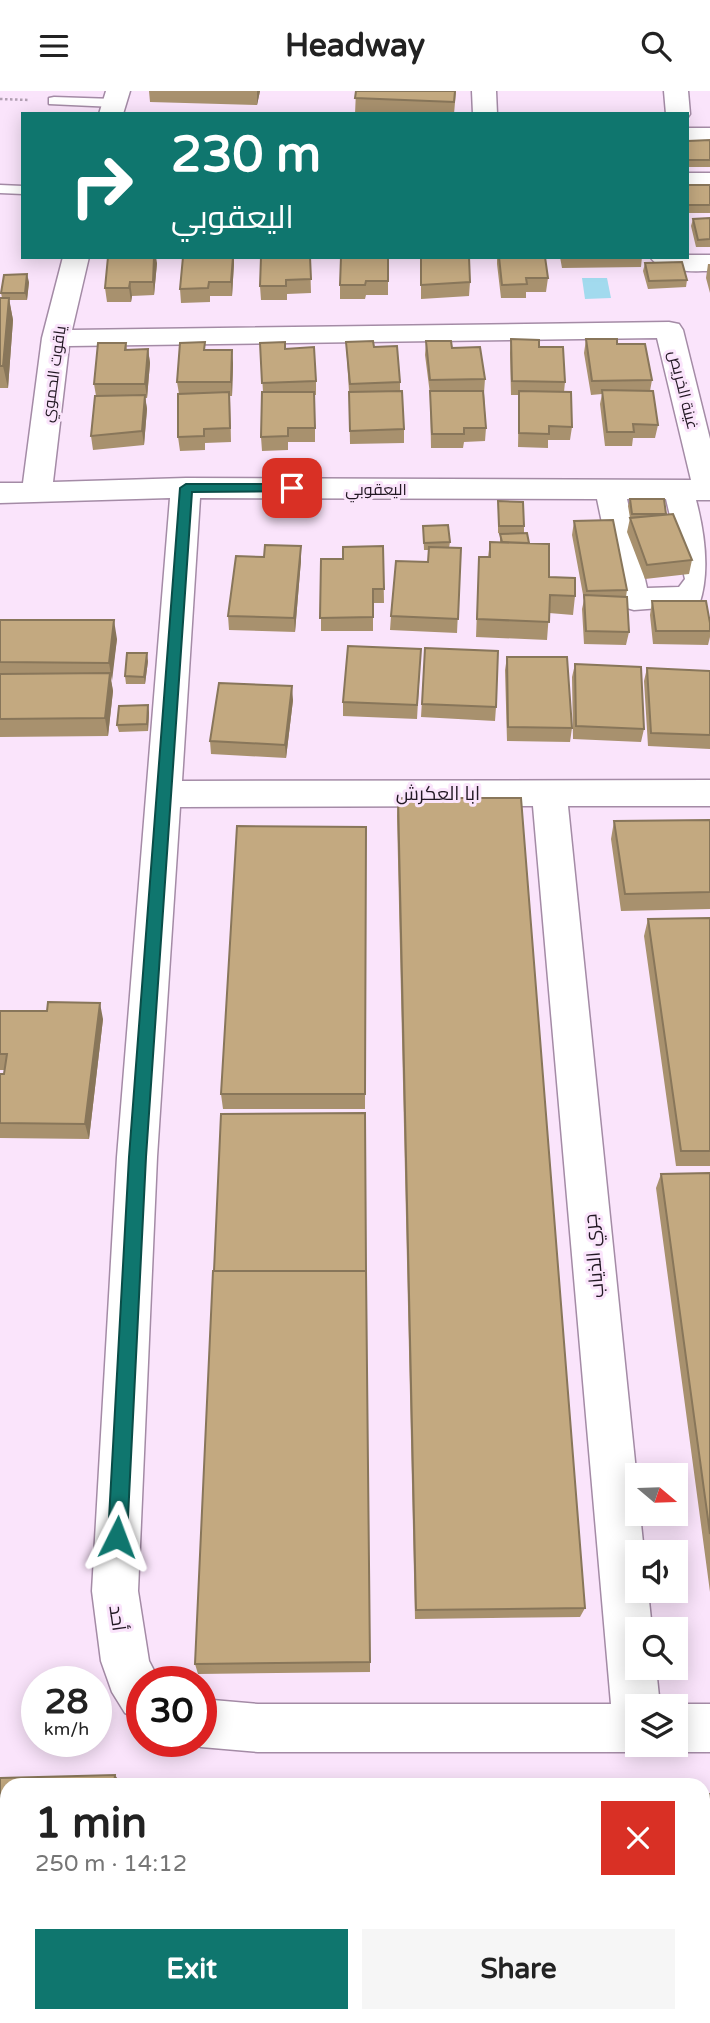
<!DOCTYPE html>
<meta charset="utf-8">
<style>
:root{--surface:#fff;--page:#f6f6f6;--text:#222;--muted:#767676;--accent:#0f766e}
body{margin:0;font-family:"Varela Round",Cairo,sans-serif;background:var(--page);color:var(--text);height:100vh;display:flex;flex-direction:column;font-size:26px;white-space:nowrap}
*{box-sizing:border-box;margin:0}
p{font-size:23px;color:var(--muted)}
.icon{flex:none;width:38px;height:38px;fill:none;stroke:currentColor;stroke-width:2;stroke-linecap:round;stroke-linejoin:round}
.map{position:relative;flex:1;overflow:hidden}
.sheet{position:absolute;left:0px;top:1687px;width:710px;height:245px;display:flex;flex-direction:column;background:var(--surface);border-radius:21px 21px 0 0;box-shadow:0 4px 18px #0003}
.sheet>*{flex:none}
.hud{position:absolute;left:21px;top:21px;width:668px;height:147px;border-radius:0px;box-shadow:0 4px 18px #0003;background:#0f766e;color:#fff;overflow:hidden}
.needle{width:46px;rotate:109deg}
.tools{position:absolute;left:625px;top:1372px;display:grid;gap:14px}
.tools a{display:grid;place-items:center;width:63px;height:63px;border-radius:0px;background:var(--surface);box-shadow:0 4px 18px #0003;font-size:35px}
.speed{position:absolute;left:21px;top:1575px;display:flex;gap:14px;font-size:35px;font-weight:700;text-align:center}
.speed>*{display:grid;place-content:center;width:91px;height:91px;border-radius:50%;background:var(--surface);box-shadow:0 4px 18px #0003;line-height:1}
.speed small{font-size:18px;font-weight:400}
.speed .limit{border:10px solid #d22;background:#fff;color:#111}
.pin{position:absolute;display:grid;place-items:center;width:60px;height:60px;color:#fff;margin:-30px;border-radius:14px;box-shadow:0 4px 10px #0006}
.me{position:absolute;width:77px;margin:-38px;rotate:3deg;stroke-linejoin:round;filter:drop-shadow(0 0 5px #0008)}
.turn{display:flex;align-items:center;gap:24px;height:147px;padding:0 35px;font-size:32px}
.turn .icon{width:91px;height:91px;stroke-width:2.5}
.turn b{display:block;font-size:49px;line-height:60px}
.round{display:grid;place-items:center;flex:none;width:74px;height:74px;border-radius:0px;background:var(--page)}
.summary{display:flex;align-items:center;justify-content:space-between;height:119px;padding:0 35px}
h1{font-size:42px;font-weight:700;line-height:52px}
.action{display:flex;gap:14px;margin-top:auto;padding:14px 35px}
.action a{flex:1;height:80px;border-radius:0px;background:var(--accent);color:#fff;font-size:28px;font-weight:700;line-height:80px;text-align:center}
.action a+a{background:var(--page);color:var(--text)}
header{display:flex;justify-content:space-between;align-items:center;height:91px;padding:0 35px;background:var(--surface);font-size:32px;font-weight:700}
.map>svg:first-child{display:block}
</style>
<header><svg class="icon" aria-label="menu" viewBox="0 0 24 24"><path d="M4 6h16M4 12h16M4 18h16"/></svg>Headway<svg class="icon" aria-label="search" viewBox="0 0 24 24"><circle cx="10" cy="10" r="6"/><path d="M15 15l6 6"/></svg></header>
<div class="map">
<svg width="710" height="1932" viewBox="0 0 710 1932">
<rect width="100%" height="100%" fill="#fae4fb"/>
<path fill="#a2daee" d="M582 187H607L611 207 585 208Z"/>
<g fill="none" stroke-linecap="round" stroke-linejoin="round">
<defs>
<path id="lane" d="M54 6 114 8 120 12 114 16 49 13V7Z
M0 94 23 95V103L0 102Z"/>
<path id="street" d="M106 0H130L123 23H99Z
M472 0H496L497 23H473Z
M664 0H688L690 23 688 26V23H666Z
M688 37H710V51H688Z
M688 82H710V96H688Z
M688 164H710V180C692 180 662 183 650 166Z
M63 166H89L72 239 669 231 679 233 683 239 710 348V409H696C705 443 710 483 699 514L634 519 623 516 618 508 597 408 200 407 182 690 710 689V715H568L637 1390V1423H640L644 1461H637V1500H648L652 1538H637V1577H656L660 1615H637V1654H655L637 1661H258L201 1656 186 1650H201V1608L258 1613H611L533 715 180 716 157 1066 138 1500 149 1570 160 1591H142V1629L125 1622 112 1601 101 1570 92 1500 117 1066 170 407 0 412V392H23L42 247ZM657 247 691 389 186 387 53 391 69 255ZM627 408H666L685 488 679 496 647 497Z
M676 1613H710V1661H676L659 1654H676V1615H669Z"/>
</defs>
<use href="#lane" stroke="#a48ba6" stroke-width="3"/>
<use href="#street" stroke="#a48ba6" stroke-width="3"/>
<path stroke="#b19fb2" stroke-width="2.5" stroke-dasharray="2.5 2.5" stroke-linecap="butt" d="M0 8 29 9"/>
<use href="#lane" fill="#fff" fill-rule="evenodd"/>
<use href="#street" fill="#fff" fill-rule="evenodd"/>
</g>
<path fill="#a8916e" d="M149 0H260L257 14 150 11Z
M356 0H456L454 23H355Z
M710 49V76H688V50Z
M688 94H710V122H688Z
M710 127V156H696L691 135 693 128Z
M310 166 311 202 287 203V209H261L260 195Z
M388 166V204H366L365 208H340V194Z
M421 166 470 191 469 205 421 208Z
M497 166H545L548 187 546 201H526V207H501L497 173Z
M560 166H642L641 176 562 177Z
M157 172 154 204 132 205 131 211H107L105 197Z
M234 172 232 205H210V211L181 212 180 198Z
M645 172 687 189 686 196 648 198 643 180Z
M708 173H710V202L706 187Z
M29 191 27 209H9L13 229 8 297H0V207H2L1 202Z
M511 248 539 256 565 291 564 301 572 336 570 349H548V357L518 356 519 304H511L510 262Z
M586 248 617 253 652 289 650 300 658 334 655 347H633L632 355H605L600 313 602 303 591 304 584 262Z
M426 250 452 257 485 288 484 302 486 337 485 350 464 351 463 357H431L430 303 425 264Z
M205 251V259L233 272 232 305H230L231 351 205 352V359L180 360 178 346 179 303 177 291Z
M346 251 400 291V300L404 338V352L350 353 349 301Z
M126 252 127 259 148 258 150 272 147 307H145L147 318 144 354 93 359 91 345 96 305 94 293Z
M260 252 285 258 316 290V304H315V351H288V359L262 360 261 346 263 301Z
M630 408 666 423 692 469 689 483 645 488 627 441 630 427 628 415Z
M498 410 524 435V442L549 486 575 505 573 524 549 522 547 549 476 546 479 466H488L490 451H500V443L510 442H498Z
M574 430 627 499 626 506 629 541 626 554 584 553 582 518 584 509 572 444Z
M423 435 450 451 449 457H461L457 542 390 539 391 525 428 471 429 459H424Z
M383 455 384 512H373V540H321V468H343Z
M301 469 295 541 229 539 228 525Z
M652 510 710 532V546L708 554 653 553 650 524Z
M0 529 117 548 111 590 113 600 108 645 0 646Z
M425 557 496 616 495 630 421 626Z
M421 558 417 628 343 625V611Z
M507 566 572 637 570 651 507 650 505 579Z
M148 570 145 593H126L125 585Z
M575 573 644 638 641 651 573 648 572 586Z
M647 577 710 580V658L648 655 644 590Z
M293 609 286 667 211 663 210 650Z
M149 621 148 640 119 641 117 634Z
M398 707 585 1517 580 1526 415 1528 397 725Z
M710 729V818L621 820 611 748 614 730Z
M366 736 365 1018H223L221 1003Z
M710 827V1075H676L644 845 648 828Z
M0 920 103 928 89 1048 0 1047V983H4L5 979H0Z
M710 1082V1501L656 1097 661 1083Z
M370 1571V1581L198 1583 195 1573Z
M354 1925H511L371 1932H354Z"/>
<path fill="#88765a" d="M257 0H260L257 14Z
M154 166H156L157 172 154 204 153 191Z
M233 166H234V172L232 205 231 191Z
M27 183 29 191 27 209 25 202Z
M130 191 132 205 131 211 129 197Z
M9 207 13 229 8 297 3 275Z
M148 258 150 272 147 307 145 293Z
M232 259 233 272 232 305 231 291Z
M145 304 147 318 144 354 142 340Z
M301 455V469L295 541 294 527Z
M114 529 117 548 112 590 109 572Z
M147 562 148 570 145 593 144 586Z
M110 582 113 600 108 645 105 627Z
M292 595 293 609 286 667 285 654Z
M148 614 149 621 148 640 147 633Z
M100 912 103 928 89 1048 85 1033Z
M115 1684 120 1691V1694H114Z
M101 1925H107V1932H100Z"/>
<path fill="#c3a980" stroke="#88765a" stroke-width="2" d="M356 0H455L454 11 355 7Z
M710 49V69H688V50Z
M688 94H710V114H688Z
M710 127V148L698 149 693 128Z
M108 166H154L153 191H130L129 197H105Z
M183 166H233L231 191H209L208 197 180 198Z
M261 166H310L311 188 286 189V195H260Z
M341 166H388V190H366L365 194H340Z
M421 166H469L470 191 421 194Z
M499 166H545L548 187H526L527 193 502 194Z
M682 171 687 189 649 190 645 172Z
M27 183 25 202H1L4 184Z
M0 207H9L3 275H0Z
M511 248 539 249V256H563L565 291 512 290Z
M586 248H617V253H645L652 289 592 290Z
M373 250 374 256 397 255 400 291 350 293 346 251Z
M426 250H451L452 257 480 256 485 288 430 289Z
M205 251 204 259H232L231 291H177L180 252Z
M285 251V258L314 256 316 290 262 292 260 252Z
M98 252H126L125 259 148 258 145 293H94Z
M602 299 653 300 658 334 633 333 634 341H607Z
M402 300 404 338 350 340 349 301Z
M430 300H483L486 337H464V343H432Z
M519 300 571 301 572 336 549 335V343L519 342Z
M229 301 230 337 204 338V345L178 346V303Z
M262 301H314L315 337H288V345L261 346Z
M145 304 142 340 91 345 95 305Z
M630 408H664L666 423H632Z
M498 410 523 411 524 435H499Z
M673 423 692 469 647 474 630 427Z
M613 429 627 499 587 500 574 430Z
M448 434 450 451 424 452 423 435Z
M527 442 529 452 502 451 500 443Z
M490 451 549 453V486L575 487V505L550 504 549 531 477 528 479 466H490Z
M265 454 301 455 294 527 228 525 236 465 264 466Z
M383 455 384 498H373V526L320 527 321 468H343V456Z
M429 456 461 457 458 528 391 525 396 470 428 471Z
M584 504 627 506 629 541 586 540Z
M652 510H706L710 532V540H656Z
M0 529H114L109 572 0 571Z
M348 555 421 558 417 614 343 611Z
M425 557 498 560 496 616 422 613Z
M127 562H147L144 586 125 585Z
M507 566H567L572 637 508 636Z
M575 573 641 576 644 638 576 635Z
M647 577 710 580V644L651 642Z
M110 582 105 627 0 628V583Z
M219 592 292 595 285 654 210 650Z
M148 614 147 633 117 634 119 615Z
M398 707H521L585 1517 416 1519Z
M710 729V801L625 803 614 730Z
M237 735 366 736 365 1003H221Z
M710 827V1060H681L648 828Z
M48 911 100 912 85 1033 0 1032V983H4L7 963H0V920H47Z
M365 1022 366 1180H214L221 1023Z
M710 1082V1443L661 1083Z
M213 1180H366L370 1571 195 1573Z
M115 1684 114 1694H7V1925H101L100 1932H0V1687Z
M704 1703H710V1908L704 1909Z
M148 1925H329V1932H148Z
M354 1925H481L354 1931Z"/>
<path fill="#0f766e" stroke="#0a4d48" stroke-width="2" d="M292 393 297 394V400L192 401 146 1066 127 1446 124 1453 117 1455 111 1453 108 1446 129 1066 180 397 186 393Z"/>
<g text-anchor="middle" stroke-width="6" stroke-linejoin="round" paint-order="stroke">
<g font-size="16" fill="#221823" stroke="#fae4fb">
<text transform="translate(53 283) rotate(-82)" y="6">ياقوت الحموي</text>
<text transform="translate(684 299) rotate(76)" y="6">غينة الخريص</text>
<text x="376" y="404">اليعقوبي</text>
</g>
<g font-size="19" fill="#221823" stroke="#fae4fb">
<text x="438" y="709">ابا العكرش</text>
<text transform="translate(593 1165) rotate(-95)" y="7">جري الذياب</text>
<text transform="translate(118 1527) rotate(82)" y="7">أحد</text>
</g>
</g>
</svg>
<div class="tools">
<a><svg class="needle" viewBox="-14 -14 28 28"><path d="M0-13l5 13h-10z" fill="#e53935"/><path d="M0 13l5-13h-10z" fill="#767676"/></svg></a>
<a><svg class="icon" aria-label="sound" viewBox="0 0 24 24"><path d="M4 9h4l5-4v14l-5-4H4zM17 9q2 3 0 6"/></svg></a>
<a><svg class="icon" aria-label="search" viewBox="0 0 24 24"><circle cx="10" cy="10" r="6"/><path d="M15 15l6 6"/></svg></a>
<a><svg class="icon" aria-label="layers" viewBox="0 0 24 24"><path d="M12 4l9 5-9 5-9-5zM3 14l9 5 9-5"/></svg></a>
</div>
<div class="speed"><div>28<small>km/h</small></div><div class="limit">30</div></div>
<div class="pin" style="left:292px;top:397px;background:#d93025"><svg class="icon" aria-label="arrive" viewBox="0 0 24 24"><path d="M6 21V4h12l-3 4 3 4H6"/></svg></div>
<svg class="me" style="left:117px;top:1446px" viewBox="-20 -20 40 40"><path d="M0-17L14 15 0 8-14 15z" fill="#0f766e" stroke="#fff" stroke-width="4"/></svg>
<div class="hud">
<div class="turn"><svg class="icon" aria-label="right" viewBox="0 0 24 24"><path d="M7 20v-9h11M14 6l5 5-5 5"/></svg><div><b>230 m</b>اليعقوبي</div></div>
</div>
<section class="sheet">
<div class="summary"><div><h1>1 min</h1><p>250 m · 14:12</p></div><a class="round" style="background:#d93025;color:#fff"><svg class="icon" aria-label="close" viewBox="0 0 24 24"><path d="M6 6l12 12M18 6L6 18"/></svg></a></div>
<div class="action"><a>Exit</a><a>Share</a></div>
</section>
</div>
